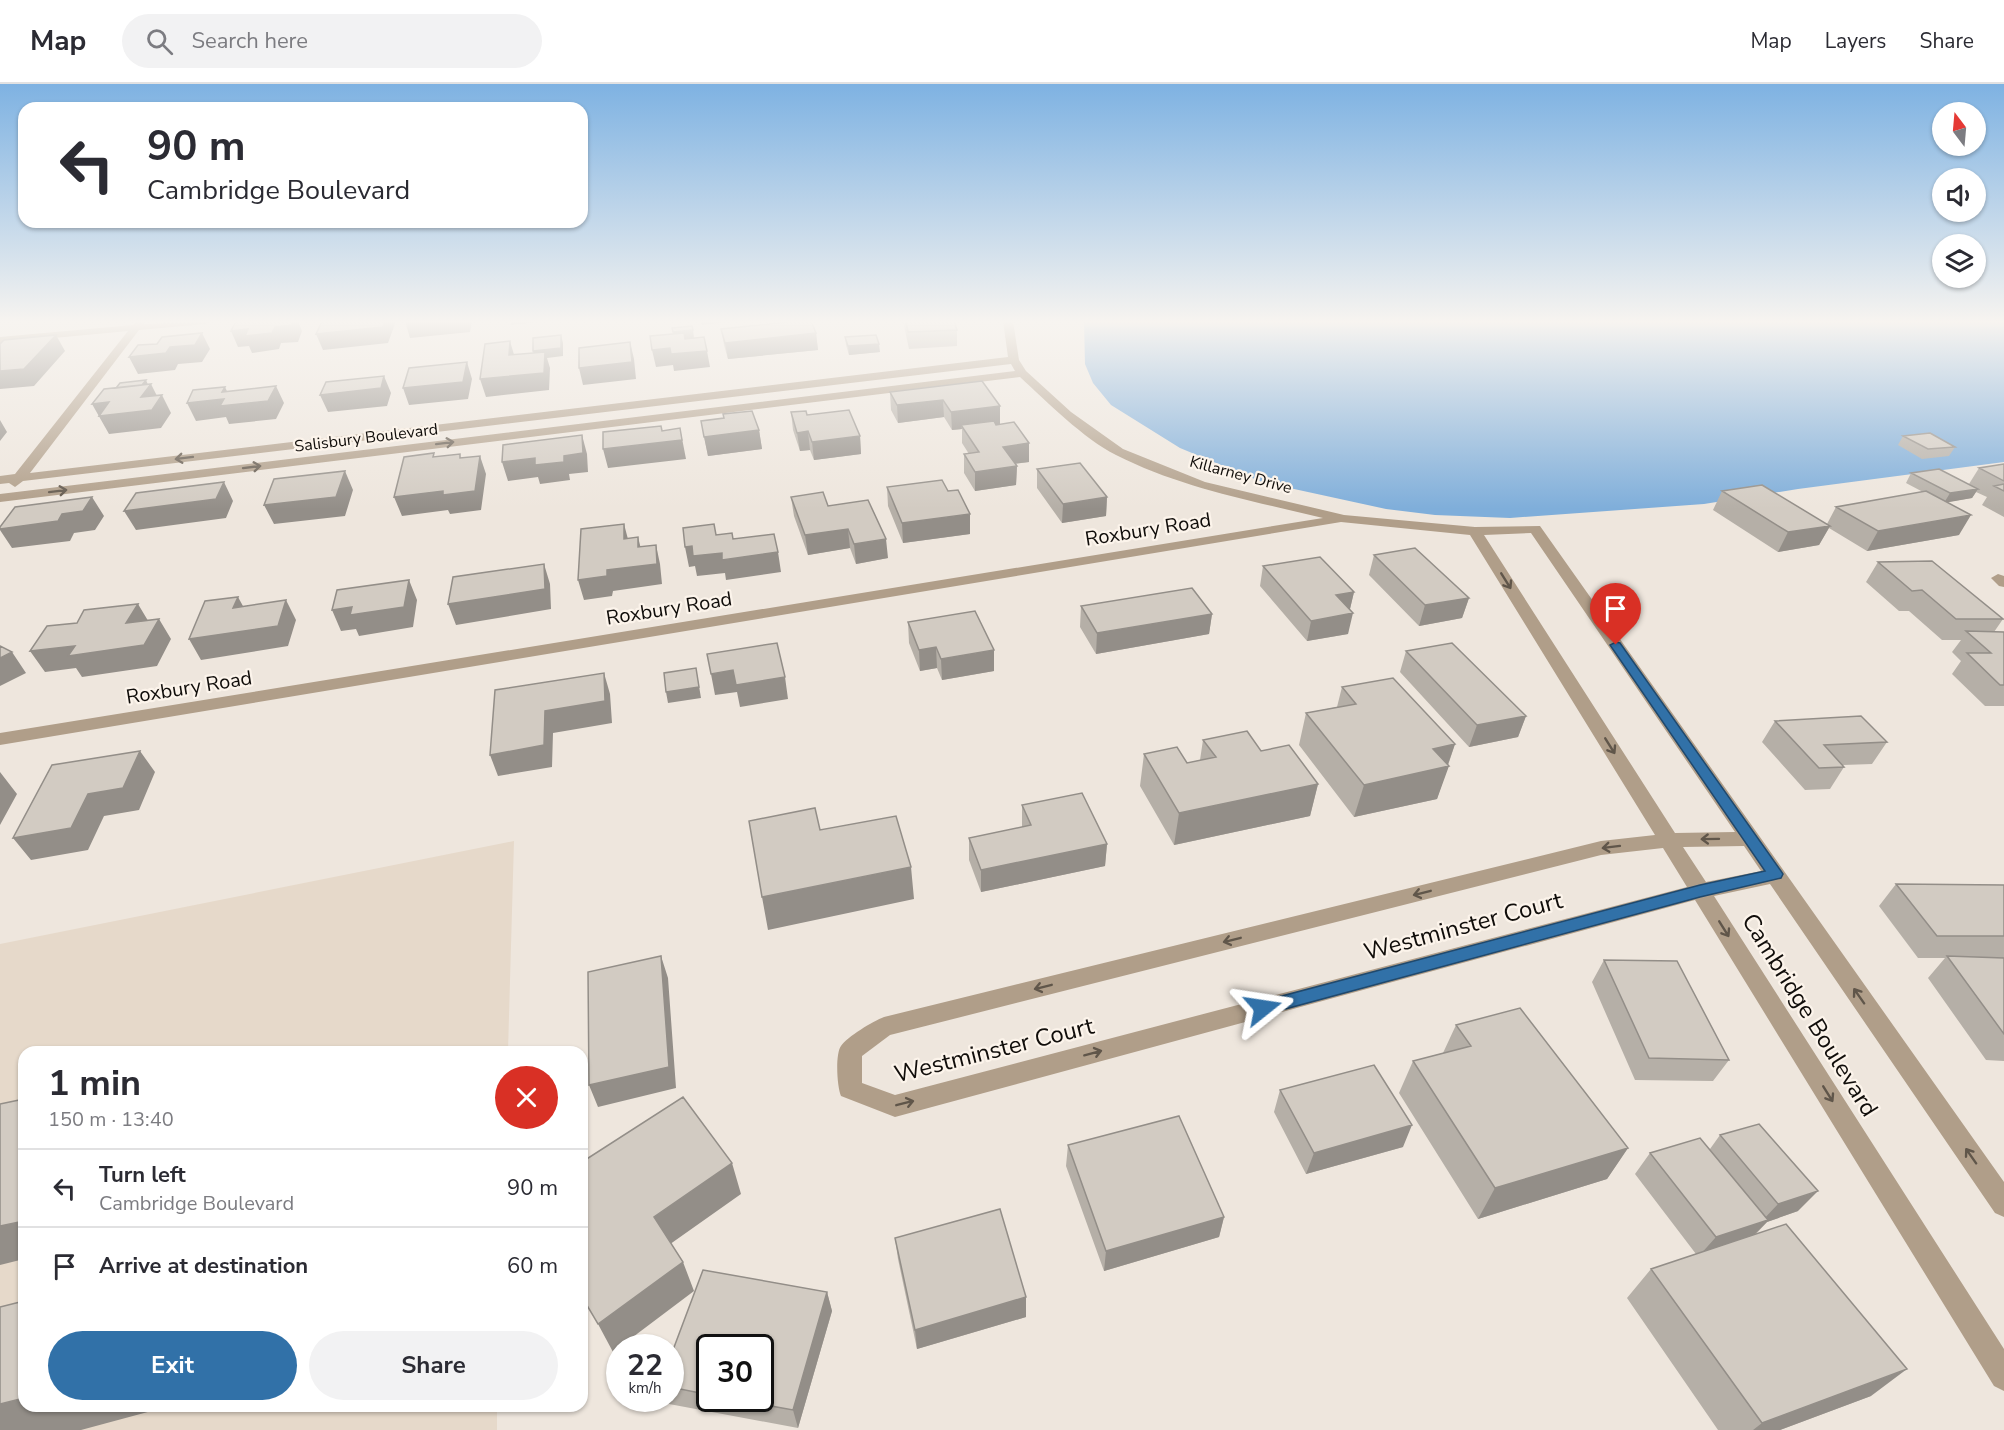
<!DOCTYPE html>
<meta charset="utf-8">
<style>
:root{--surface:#fff;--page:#f2f2f3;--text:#2b2b33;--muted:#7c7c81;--line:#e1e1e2;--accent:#3171a8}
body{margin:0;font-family:"Nunito Sans",sans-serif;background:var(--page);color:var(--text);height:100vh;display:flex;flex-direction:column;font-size:22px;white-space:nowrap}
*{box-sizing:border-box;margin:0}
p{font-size:20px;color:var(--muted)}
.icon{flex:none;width:33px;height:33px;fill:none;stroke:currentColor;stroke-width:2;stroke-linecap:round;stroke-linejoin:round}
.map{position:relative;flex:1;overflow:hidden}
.side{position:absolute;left:18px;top:962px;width:570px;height:366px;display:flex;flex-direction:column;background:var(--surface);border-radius:18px;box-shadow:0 2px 4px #0004}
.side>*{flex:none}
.top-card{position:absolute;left:18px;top:18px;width:570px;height:126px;border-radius:18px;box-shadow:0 2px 4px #0004;background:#fff;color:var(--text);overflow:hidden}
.needle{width:39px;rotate:344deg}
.fabs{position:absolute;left:1932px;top:18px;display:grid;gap:12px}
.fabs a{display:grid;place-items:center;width:54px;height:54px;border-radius:50%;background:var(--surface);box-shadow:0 2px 4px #0004;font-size:30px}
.speed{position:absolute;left:606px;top:1250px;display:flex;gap:12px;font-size:30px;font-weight:700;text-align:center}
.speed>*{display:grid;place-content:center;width:78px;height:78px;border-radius:50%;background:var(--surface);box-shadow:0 2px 4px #0004;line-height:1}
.speed small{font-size:15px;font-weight:400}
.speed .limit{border:3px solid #111;border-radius:9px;background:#fff;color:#111}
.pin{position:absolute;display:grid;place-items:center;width:51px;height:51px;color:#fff;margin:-62px -26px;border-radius:50% 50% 50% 0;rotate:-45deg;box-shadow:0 0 6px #0007}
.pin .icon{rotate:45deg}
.me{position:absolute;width:66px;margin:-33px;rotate:75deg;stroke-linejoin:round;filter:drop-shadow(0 0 4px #0008)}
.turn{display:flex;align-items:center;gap:21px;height:126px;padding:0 30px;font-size:27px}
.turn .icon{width:78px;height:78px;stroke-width:2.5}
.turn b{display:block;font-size:42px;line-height:51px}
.round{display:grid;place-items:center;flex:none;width:63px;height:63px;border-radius:32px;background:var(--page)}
.head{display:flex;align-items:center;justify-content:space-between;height:102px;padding:0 30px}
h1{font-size:36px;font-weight:700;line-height:45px}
.action{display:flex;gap:12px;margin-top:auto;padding:12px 30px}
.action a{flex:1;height:69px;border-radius:36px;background:var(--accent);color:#fff;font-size:24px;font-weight:700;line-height:69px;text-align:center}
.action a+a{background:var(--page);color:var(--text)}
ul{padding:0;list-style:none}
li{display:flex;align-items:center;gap:18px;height:78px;padding:0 30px;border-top:2px solid var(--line)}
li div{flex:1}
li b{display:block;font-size:22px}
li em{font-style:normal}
header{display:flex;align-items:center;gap:36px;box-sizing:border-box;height:84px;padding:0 30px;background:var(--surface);border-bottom:2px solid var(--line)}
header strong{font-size:28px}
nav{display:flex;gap:33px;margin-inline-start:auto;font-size:21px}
.search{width:420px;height:54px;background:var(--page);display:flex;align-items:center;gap:15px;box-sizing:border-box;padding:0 21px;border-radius:33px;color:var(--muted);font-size:22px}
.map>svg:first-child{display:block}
</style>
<header>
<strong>Map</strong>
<div class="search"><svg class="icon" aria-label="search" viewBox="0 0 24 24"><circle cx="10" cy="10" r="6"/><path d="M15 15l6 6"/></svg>Search here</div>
<nav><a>Map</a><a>Layers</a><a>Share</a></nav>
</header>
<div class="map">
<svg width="2004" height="1346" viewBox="0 0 2004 1346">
<rect width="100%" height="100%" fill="#eee6dd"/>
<path fill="#e6d9ca" d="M514 757 508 967 24 968V1322H497V1346H0V860Z"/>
<path fill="#7faeda" d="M1084 237H2004V378L1798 405 1704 420 1510 434 1435 431 1386 425 1262 398 1180 364 1111 321 1093 299 1085 280Z"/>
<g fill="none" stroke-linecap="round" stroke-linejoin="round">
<path fill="#b09e89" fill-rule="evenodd" d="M136 237H146L144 240 211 237 206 240 139 246 30 389 1008 273 1003 237H1013L1019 276 1026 287 1071 328 1123 365 1205 398 1344 431 1475 443 1540 442 2004 1098V1133L1995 1129 1770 800 1714 812 2004 1265V1307L1994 1302 1695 816 895 1033 841 1012C837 1003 835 970 841 962 847 953 873 937 884 933L1601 757 1655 751 1470 451 1341 438 0 661V649L1323 434C1253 417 1181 404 1116 371 1084 355 1046 317 1020 293L0 418V410L1015 287 1011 280 23 397 15 403 9 399 0 400V392L15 390 128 247 0 259V253L133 241ZM1531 449 1735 748 1675 749 1484 451ZM1744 762 1761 787 1706 798 1683 763ZM1663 764 1687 803 895 1011 862 999V972L890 951 1601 771Z
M1998 490 2004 492V503L1999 502 1991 494Z"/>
</g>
<path fill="#b5afa7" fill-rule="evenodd" d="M903 237H954L957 246V262L909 265Z
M721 245 816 249 818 266 728 275 724 261Z
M845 253 880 268 849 271 846 261Z
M890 308 1000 322V340L1029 359V378L1015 380 1017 382 1016 401 975 407 964 389V370H969L962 359V345L952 346 944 333 898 339 891 326Z
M791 328 807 331 860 352 861 370 814 376 810 366 800 367 793 346Z
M723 330 759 346 762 365 708 372 701 337 724 335Z
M1903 352 1955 363 1949 372 1922 375 1898 361Z
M2004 380V433L1982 421 1987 413 1976 408 1972 414 1947 418 1959 451 1867 467 1829 444 1819 461 1778 468 1713 426 1722 407 1827 440 1836 423 1923 408 1906 399 1911 389 1969 400 1979 384Z
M1037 385 1107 413 1106 432 1062 439 1037 404Z
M887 403 970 450 903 459 888 422Z
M791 413 828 422 888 474 856 480 850 464 808 471 794 432Z
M1374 471 1469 514 1462 534 1419 542 1369 491Z
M1878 478 2003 535 1994 548H2004V622H1985L1952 590 1961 577 1952 568 1961 556H1942L1909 527H1899L1866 498Z
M1263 482 1354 508 1350 525 1348 550 1307 557 1260 502Z
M1081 522 1212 530 1209 550 1096 570 1080 543Z
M908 538 994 587 942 596 937 584 920 587 909 559Z
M1406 567 1526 632 1518 653 1469 663 1400 588Z
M1342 603 1455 660 1437 715 1354 733 1299 661 1306 629 1337 623Z
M1775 637 1887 658 1872 680 1843 681 1844 683 1830 705 1805 706 1762 658Z
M1203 656 1261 667 1318 700 1310 732 1174 761 1140 702 1144 670 1187 679 1200 676Z
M1022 721 1107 760 1105 782 981 808 969 776V754L1022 743Z
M1896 800 2004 801V977L1986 976 1928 894 1945 874H1918L1879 822Z
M1604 876 1729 976 1713 997 1635 996 1592 898Z
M1456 941 1628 1064 1607 1095 1478 1135 1399 1009 1413 977 1443 969Z
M1280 1006 1403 1063 1306 1090 1274 1028Z
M1720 1051 1798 1127 1767 1138 1755 1151 1871 1312 1780 1346H1718L1627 1214 1651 1185 1696 1170 1635 1090 1650 1069 1710 1065Z
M1068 1061 1224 1133 1219 1153 1104 1187 1066 1082Z
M895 1154 1026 1233 917 1265 898 1175Z
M703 1186 827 1208 832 1227 798 1344 669 1320 666 1314H670V1303L675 1304 670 1303V1274ZM710 1263H760V1314H710Z"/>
<path fill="#938e88" d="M0 237H21L0 239Z
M293 237H298L302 247 298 258 281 259 279 265 252 269 249 262 238 263 231 247 275 243Z
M385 237H396L388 259 323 266 316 250Z
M405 237H472L470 248 410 254Z
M510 237H541V238L511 241Z
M701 237H729V238L702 241Z
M693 246 694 254 674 256 673 248Z
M202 249 210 265 202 278 178 280 175 286 138 290 129 273 170 263Z
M816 249 818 266 728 275 725 259Z
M56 251 65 267 34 302 0 305V287Z
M561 251 563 259V272L547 274 550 284 549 306 486 313 480 295 535 276 533 267Z
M510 257 515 274 509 271Z
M630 258 634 275 636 295 583 301 579 284Z
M879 260 880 268 849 271 848 262Z
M670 264 707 267 710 283 674 287 673 281 656 283 652 266Z
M467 278 472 295 468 315 409 321 403 304Z
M384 292 391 309 387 322 328 328 320 311Z
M146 296 149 303 151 300 159 316 162 311 171 329 161 344 109 350 92 320 118 316Z
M276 302 284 319 276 335 229 340 226 333 196 337 187 319 222 308 225 303 233 320Z
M943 316 944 333 898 339 897 321Z
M1000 322V340L964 345 961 341 962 345 952 346 951 328Z
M0 336 7 348 0 357Z
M680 344 686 375 608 384 603 365 665 358Z
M759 346 762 365 708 372 704 353Z
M808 347 810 366 800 367 797 349Z
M582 351 587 370 588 388 569 390 570 396 540 400 538 393 508 397 502 378 535 374Z
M860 352 861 370 814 376 812 358Z
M1029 359V378L1003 381V363Z
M480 372 486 390 481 426 450 430 448 426 402 432 394 413Z
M1017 382 1016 401 975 407V388Z
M345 387 353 406 345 432 274 440 264 421Z
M224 398 233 417 226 434 136 446 124 427Z
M1978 405 1972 414 1944 419 1950 409Z
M92 413 104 432 95 446 74 449 70 457 12 464 0 446V445L62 430Z
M1107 413 1106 432 1062 439 1063 420Z
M970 430V450L903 459 902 439Z
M1971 431 1959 451 1867 467 1878 447Z
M624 440 629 459 624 455Z
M1830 442 1819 461 1778 468 1788 448Z
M848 445 850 464 808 471 805 451Z
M638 453 643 473 656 461 660 480 662 500 613 507 612 512 584 516 578 496 607 486 638 463Z
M886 455 888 474 856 480 854 460Z
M692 462 719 469 778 468 781 488 726 496 725 489 697 492 695 482 689 483 685 463Z
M544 480 550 500 551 525 456 541 448 520Z
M409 496 417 516 413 543 359 552 356 545 341 547 332 526Z
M1354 508 1349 529 1336 511Z
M238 513 249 533 233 524Z
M1469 514 1462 534 1419 542 1425 521Z
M286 516 296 536 288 562 201 576 189 555Z
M138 520 150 540 126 539Z
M1353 529 1348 550 1307 557 1311 537Z
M1212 530 1209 550 1096 570 1097 549Z
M159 535 171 555 157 582 82 593 76 584 45 588 30 567Z
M936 563 937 584 920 587 919 566Z
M994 566V587L942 596 941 575Z
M12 568 26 589 0 602V574Z
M696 584 701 614 668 619 666 608Z
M733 586 785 593 788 615 740 623 737 608 715 611 711 590Z
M604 589 610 610 612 639 553 649 552 683 498 692 490 671 545 627Z
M1526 632 1518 653 1469 663 1477 641Z
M1455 660 1447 683 1449 682 1437 715 1354 733 1364 701 1433 665Z
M140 667 155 688 139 726 104 732 88 766 31 776 13 754 88 710Z
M0 688 17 710 0 741Z
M1318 700 1310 732 1174 761 1179 729Z
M1107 760 1105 782 981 808V786Z
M911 783 914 815 768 846 762 813Z
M661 872 668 894 676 1004 598 1023 589 1001Z
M1412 1041 1403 1063 1306 1090 1314 1069Z
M1628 1064 1607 1095 1478 1135 1495 1104Z
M732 1079 741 1110 666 1163 654 1133Z
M1818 1107 1798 1127 1767 1138 1749 1156 1698 1173 1716 1153 1761 1138 1778 1120Z
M1224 1133 1219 1153 1104 1187 1106 1167Z
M24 1137V1175L0 1181V1142Z
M683 1178 694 1207 613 1268 598 1240Z
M827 1208 832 1227 798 1344 793 1326Z
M1026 1213V1233L917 1265 915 1246Z
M1907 1285 1871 1312 1780 1346H1753L1762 1339Z
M24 1314V1322H170L81 1346H0V1320Z"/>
<path fill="#d2cbc2" stroke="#938e88" stroke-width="1.5" d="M236 237H293L291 241 275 243 272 249 245 252 248 245 231 247Z
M322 237H385L383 243 316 250Z
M797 237H811L816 249 725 259 721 245Z
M906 237H954L957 246 908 248Z
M692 242 693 246 673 248 672 244Z
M202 249 195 261 170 263 166 269 129 273 138 261 157 260 162 253Z
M684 249 685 255 704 253 707 267 671 270 670 264 652 266 650 252Z
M56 251 24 285 0 287V260L4 256Z
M561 251V264L533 267V254Z
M876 251 879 260 848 262 845 253Z
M510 257 509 271 545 268 544 289 480 295 485 260Z
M630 258 632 278 579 284V264Z
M467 278 463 298 403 304 409 284Z
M384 292 381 304 320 311 326 298Z
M146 296 142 301 116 304 120 299Z
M982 297 1000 322 951 328 943 316 897 321 890 308Z
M151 300 141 313 162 311 152 326 99 332 109 318 92 320 104 305Z
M276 302 268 317 220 322 224 315 187 319 193 306 225 303 222 308Z
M849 326 860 352 812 358 808 347 797 349 791 328 806 327 807 331Z
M752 327 759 346 704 353 701 337 724 334 723 330Z
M994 337 996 341 1014 338 1029 359 1003 363 1017 382 975 388 964 370 979 368 961 341Z
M661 342 662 347 680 344 682 356 603 365V348Z
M1930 349 1955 363 1928 365 1903 352Z
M582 351 583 369 564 372V378L535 381V374L502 378 503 361Z
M434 369 433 373 460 370V374L480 372 475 407 443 411V407L394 413 404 373Z
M1080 379 1107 413 1063 420 1037 385Z
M2004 380V397L1979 384Z
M1939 385 1978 405 1950 409 1911 389Z
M345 387 336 413 264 421 274 395Z
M942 396 948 407 958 406 970 430 902 439 887 403Z
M224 398 216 415 124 427 136 409Z
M2004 400V407L1994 402Z
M1762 401 1830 442 1788 448 1722 407Z
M1926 407 1971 431 1878 447 1836 423Z
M823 408 828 422 868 416 886 455 854 460 848 445 805 451 791 413Z
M92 413 83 427 62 430 58 437 0 445V443L15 423Z
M624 440V455L638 453V463L656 461 657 480 607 486V492L578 496 581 445Z
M714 440 716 451 732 449 733 455 774 450 778 468 722 476V469L693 472 692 462 685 463 683 444Z
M1415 464 1469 514 1425 521 1374 471Z
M1320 473 1354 508 1336 511 1353 529 1311 537 1263 482Z
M1932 477 2003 535H1956L1922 506 1912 507 1878 478Z
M544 480 545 505 448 520 453 493Z
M409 496 404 523 350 531 352 523 332 526 337 506Z
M1192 504 1212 530 1097 549 1081 522Z
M238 513 233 524 286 516 278 542 189 555 205 517Z
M138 520 126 539 159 535 144 561 68 572 75 562 30 567 47 542 77 539 84 526Z
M975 527 994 566 941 575 936 563 919 566 908 538Z
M1966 547 2004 548V601H2000L1967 569H1991Z
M777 559 785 593 736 601 733 586 711 590 707 570Z
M1452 559 1526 632 1477 641 1406 567Z
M0 562 12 568 0 574Z
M696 584 699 603 666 608 664 589Z
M604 589 605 617 545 627 544 661 490 671 495 606Z
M1393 594 1455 660 1433 665 1449 682 1364 701 1306 629 1356 620 1342 603Z
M1861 632 1887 658 1824 661 1844 683 1819 684 1775 637Z
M1247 647 1261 667 1289 661 1318 700 1179 729 1144 670 1177 663 1187 679 1216 673 1203 656Z
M140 667 123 704 88 710 71 744 13 754 52 681Z
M1082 709 1107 760 981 786 969 754 1031 741 1022 721Z
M815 724 820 746 896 732 911 783 762 813 749 737Z
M1896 800 2004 801V852H1937Z
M661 872 669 983 589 1001 588 888Z
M1947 872 2004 874V950Z
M1604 876 1677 877 1729 976 1649 974Z
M1520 924 1628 1064 1495 1104 1413 977 1471 962 1456 941Z
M1374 981 1412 1041 1314 1069 1280 1006Z
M683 1013 732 1079 654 1133 683 1178 598 1240 582 1213V1078Z
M24 1015V1137L0 1142V1020Z
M1179 1032 1224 1133 1106 1167 1068 1061Z
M1759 1040 1818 1107 1778 1120 1720 1051Z
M1700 1054 1768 1136 1716 1153 1650 1069Z
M1000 1125 1026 1213 915 1246 895 1154Z
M1786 1140 1907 1285 1762 1339 1651 1185Z
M703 1186 827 1208 793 1326 727 1314H760V1263H710V1311L670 1303V1274Z
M24 1217V1314L0 1320V1223Z"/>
<defs><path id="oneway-shaft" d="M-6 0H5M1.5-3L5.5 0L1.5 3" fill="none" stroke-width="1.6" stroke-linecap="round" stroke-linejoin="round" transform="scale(1.5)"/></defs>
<g stroke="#60564a">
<use href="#oneway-shaft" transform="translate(445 359) rotate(-7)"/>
<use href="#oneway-shaft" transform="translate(184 374) rotate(173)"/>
<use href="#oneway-shaft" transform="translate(252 383) rotate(-7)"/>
<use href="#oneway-shaft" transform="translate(58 407) rotate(-7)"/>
<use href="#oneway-shaft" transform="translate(1506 497) rotate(58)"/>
<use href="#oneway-shaft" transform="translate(1610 662) rotate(58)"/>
<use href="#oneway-shaft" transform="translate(1710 755) rotate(179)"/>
<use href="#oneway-shaft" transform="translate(1611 763) rotate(173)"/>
<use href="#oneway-shaft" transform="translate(1422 809) rotate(166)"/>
<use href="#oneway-shaft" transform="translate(1724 845) rotate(58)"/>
<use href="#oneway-shaft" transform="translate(1232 856) rotate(166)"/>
<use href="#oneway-shaft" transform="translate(1043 903) rotate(166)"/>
<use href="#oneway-shaft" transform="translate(1859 912) rotate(-125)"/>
<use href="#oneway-shaft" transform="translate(1093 969) rotate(-15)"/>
<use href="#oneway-shaft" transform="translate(1828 1010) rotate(58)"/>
<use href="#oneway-shaft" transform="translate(905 1019) rotate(-14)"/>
<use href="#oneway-shaft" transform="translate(1971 1072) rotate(-125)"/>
</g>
<linearGradient id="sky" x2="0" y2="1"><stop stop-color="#7eb2e2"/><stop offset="0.56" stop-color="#f7f4f0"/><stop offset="1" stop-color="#f7f4f0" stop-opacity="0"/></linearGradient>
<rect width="2004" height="425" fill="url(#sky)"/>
<path fill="#3171a8" stroke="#20496d" stroke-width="1.5" d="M1616 558 1620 559 1781 787 1783 790 1781 794 1700 813 1263 931 1257 929 1255 924 1257 919 1263 917 1700 801 1765 787 1610 561Z"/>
<g text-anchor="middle" stroke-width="4.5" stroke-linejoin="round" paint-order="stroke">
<g font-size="16" fill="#100d0a" stroke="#fcf4eb">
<text transform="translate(366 353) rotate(-7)" y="6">Salisbury Boulevard</text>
<text transform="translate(1241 390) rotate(15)" y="6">Killarney Drive</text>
</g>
<g font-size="20" fill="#100d0a" stroke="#fcf4eb">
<text transform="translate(1148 445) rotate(-9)" y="7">Roxbury Road</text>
<text transform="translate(669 524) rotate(-9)" y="7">Roxbury Road</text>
<text transform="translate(189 603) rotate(-9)" y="7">Roxbury Road</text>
</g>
<g font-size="24" fill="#100d0a" stroke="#fcf4eb">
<text transform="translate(1463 842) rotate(-15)" y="8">Westminster Court</text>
<text transform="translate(1810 931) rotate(58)" y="8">Cambridge Boulevard</text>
<text transform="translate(994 966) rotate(-14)" y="8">Westminster Court</text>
</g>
</g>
</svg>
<div class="fabs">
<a><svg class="needle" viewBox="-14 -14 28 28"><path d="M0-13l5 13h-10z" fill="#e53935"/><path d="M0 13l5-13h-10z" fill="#7c7c81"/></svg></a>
<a><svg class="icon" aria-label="sound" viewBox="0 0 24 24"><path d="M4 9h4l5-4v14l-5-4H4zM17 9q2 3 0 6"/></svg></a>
<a><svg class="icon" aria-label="layers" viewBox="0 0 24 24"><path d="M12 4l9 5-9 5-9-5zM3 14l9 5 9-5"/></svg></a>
</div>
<div class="speed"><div>22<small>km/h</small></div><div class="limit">30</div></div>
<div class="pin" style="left:1616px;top:561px;background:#d93025"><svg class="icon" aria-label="arrive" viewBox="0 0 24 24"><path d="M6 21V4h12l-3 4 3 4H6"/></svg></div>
<svg class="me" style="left:1263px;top:924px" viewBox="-20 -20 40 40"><path d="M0-17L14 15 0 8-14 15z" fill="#3171a8" stroke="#fff" stroke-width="4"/></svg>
<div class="top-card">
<div class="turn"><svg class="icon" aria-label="left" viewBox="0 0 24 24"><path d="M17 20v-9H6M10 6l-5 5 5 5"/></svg><div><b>90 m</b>Cambridge Boulevard</div></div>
</div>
<section class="side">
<div class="head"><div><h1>1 min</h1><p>150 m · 13:40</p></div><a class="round" style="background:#d93025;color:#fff"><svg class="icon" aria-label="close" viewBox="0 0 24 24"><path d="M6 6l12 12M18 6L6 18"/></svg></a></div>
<ul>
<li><svg class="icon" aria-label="left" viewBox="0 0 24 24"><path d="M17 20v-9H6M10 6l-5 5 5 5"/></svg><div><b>Turn left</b><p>Cambridge Boulevard</p></div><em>90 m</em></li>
<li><svg class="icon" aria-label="arrive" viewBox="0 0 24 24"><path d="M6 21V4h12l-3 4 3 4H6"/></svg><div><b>Arrive at destination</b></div><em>60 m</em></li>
</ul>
<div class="action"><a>Exit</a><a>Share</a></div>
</section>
</div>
